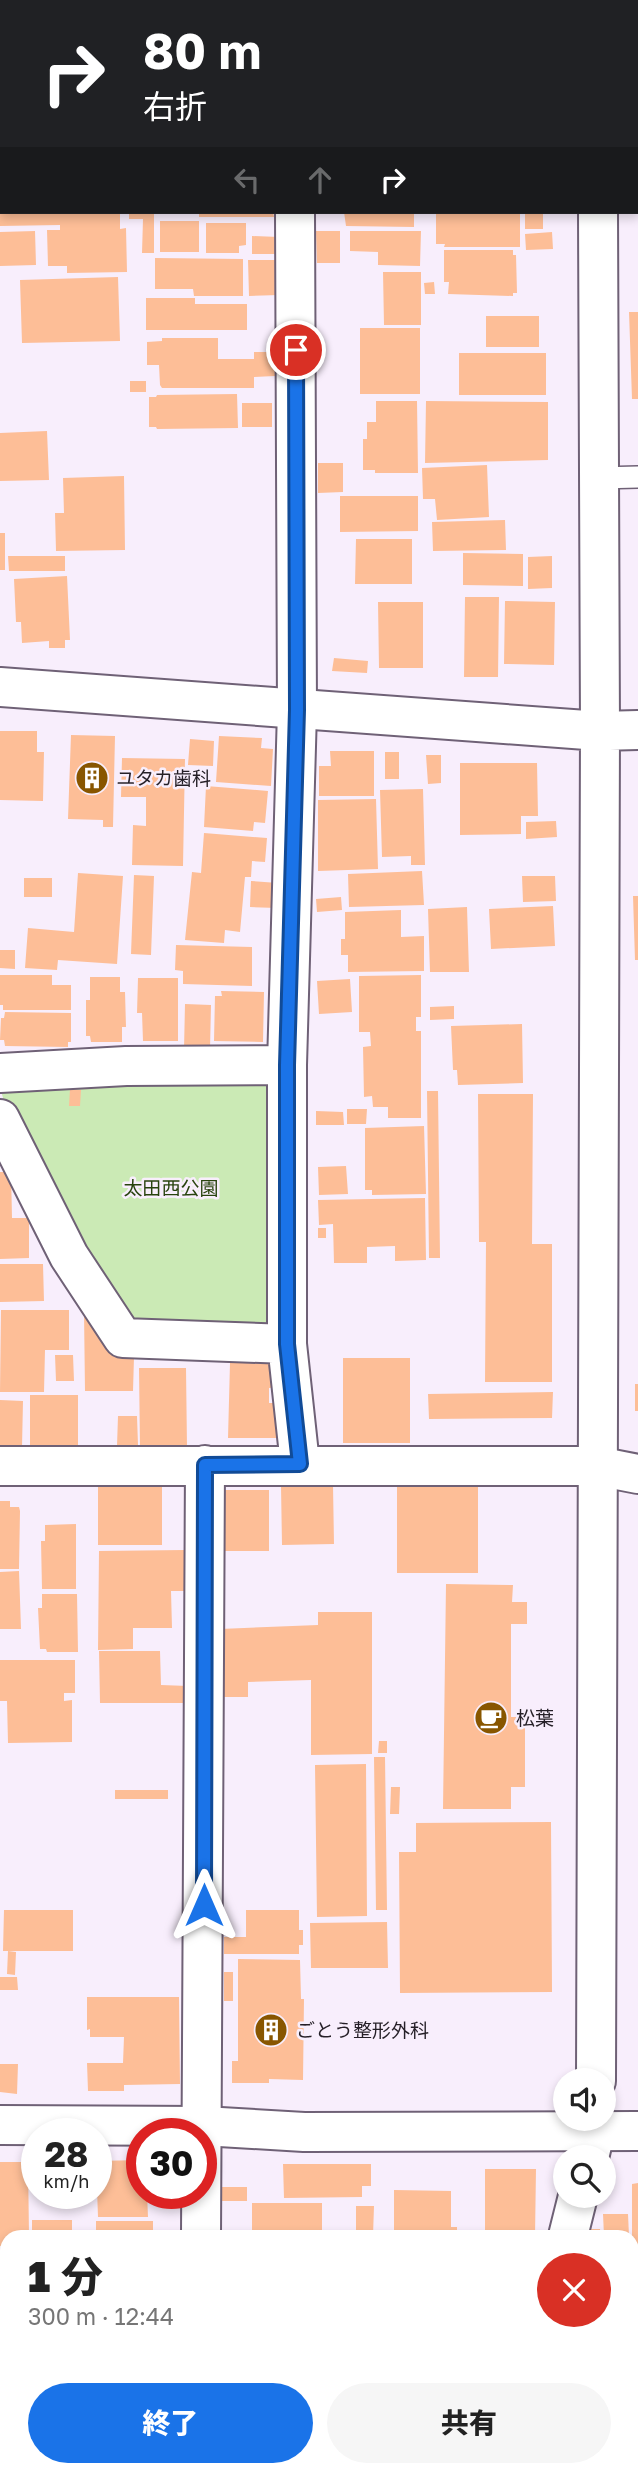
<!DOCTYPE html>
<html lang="ja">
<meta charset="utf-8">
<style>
:root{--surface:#fff;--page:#f6f6f6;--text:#222;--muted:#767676;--accent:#1a73e8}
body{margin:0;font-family:"Golos Text","Noto Sans JP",sans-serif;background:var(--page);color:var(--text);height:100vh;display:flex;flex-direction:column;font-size:26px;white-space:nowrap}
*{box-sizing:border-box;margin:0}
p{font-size:23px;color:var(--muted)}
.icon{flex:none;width:38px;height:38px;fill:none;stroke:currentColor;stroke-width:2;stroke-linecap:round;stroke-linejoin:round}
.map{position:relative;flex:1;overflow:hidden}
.side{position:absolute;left:0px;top:2230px;width:639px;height:247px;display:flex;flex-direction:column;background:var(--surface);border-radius:21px 21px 0 0;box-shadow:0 4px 10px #0003}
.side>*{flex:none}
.banner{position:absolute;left:0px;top:0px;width:639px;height:214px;box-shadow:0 4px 10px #0003;background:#202124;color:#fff;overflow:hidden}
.tools{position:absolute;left:553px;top:2068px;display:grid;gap:14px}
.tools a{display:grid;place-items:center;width:63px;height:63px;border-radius:50%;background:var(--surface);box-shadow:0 4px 10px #0003;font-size:35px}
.speed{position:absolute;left:21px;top:2118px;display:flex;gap:14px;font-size:35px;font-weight:700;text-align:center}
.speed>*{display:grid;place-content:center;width:91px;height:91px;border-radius:50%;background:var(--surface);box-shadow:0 4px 10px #0003;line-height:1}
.speed small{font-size:18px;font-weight:400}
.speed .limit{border:10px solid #d22;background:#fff;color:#111}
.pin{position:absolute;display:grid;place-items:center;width:60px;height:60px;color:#fff;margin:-30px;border:4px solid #fff;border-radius:50%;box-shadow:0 2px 7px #0007}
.me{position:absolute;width:77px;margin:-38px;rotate:0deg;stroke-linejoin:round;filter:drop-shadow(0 0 5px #0008)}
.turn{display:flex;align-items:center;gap:24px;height:147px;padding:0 28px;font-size:32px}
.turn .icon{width:91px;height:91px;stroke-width:2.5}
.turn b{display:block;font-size:49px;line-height:60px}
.lanes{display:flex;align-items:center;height:66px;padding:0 28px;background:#0003;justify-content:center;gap:35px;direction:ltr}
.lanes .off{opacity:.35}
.round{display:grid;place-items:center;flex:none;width:74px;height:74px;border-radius:37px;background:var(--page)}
.headline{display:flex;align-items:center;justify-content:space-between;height:119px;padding:0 28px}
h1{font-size:42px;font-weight:800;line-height:52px}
.cta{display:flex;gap:14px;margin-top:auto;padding:14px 28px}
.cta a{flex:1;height:80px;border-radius:42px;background:var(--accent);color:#fff;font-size:28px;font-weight:800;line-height:80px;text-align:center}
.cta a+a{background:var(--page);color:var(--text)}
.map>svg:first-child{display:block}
</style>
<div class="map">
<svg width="638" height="2475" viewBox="0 0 638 2475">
<rect width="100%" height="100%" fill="#f8eefc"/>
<path fill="#cbeab5" d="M274 1078 278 1331 130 1319 18 1146 0 1088Z
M0 2393H7V2469H55V2475H0Z"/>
<path fill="#fdbe97" d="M0 212H120V229L126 228 127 272 67 273V266H48L47 230H60V225L0 226Z
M129 212H154V253H142L143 219H129Z
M199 212H273L274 217H199Z
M344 212H414V227L346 226Z
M436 212H520V247H444L445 244H436Z
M525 212H543V229H525Z
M160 221H199V252H160Z
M206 223H246V245L239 246V253H206Z
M35 231 36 265 0 266V232Z
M316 231H340V263H317Z
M350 231H421L420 266 378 265V252L350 251Z
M552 232 553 249 526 250 525 234Z
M252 236 279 237V254H252Z
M444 250H513V255H516L517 293H513V296L448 294 449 282H444Z
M155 258 243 259V296H194L193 289H155Z
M248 260H279V295L249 296Z
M383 272H421V325H384Z
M118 277 120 341 22 343 20 280Z
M434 282 435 294H425L424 283Z
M146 298H195V304H247V330H146Z
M629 312H638V399H632Z
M486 316H539V347H486Z
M360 328H420V394H360Z
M162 338H218V359H254V352H274L275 376 254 377V388H162L160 385 159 365H147V342L162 341Z
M459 353H546V395H459Z
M130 381H146V392H130Z
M237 394 238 428 157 429 156 427H149V397H156L157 395Z
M376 401H417L418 473H375V470H363V439H367V422H376Z
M426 401 548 402V460L425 463Z
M242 403H272V427H242Z
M47 431 49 480 0 481V433Z
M318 463H343V492L318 493Z
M487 465 489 517 437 520 435 499H423L422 468Z
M124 476 125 550 56 551 55 513H64L63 478Z
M340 496H418V531L340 532Z
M505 520 506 550 433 551 432 522Z
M0 533H5V570H0Z
M356 539H412V584H355Z
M463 553 523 554V586L463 585Z
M8 556H65V571H9Z
M552 556V588L528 589V557Z
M67 576 70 640H65V648H49V641L22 643 21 622H16L14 579Z
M465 597H499L498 677H464Z
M505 601 555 602 554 665 504 664Z
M378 602H423V668H379Z
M334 658 368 661 367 673 332 671Z
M0 731H37V752H44L43 801 0 800Z
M71 735 115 736 113 827H103V820L68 819Z
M219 736 262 738 261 748 273 749 271 786 216 782Z
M190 739 214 741 213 766 188 765Z
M330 751H374V796H319V766H331Z
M385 752H399V779H385Z
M426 755H441V783L428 784Z
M122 758 185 759 183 866 132 865 133 825 146 826V797H121Z
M460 763H537L538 816H521V834L460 835Z
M206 786 268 791 265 823 254 822 253 831 204 827Z
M423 789 425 865H411V856L382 857 380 790Z
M376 799 378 869 318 871V800Z
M556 821 557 837 526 839V822Z
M204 833 267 838 265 862 252 861 251 877H245L240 932 225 930 224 943 185 940 192 872 201 873Z
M422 871 424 905 349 907 348 874Z
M78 873 123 876 117 964 58 960 57 970 25 968 28 928 74 932Z
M134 875 154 876 151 955 131 954Z
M522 876H555L556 901 523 902Z
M24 878H52V897H24Z
M251 881 278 883 277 908 250 907Z
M633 896H638V960H635Z
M341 897 342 910 317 912 316 899Z
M553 906 555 946 491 949 489 909Z
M467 907 469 972H430L428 909Z
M401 910V937L424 936V971L348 972V955H341V939H345V912Z
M176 945 252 947V986L183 984V971L175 970Z
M0 950H15V969L0 968Z
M0 975H52V985H71V1010H3V1005H0Z
M421 975V1017H416V1031H421V1118H388V1107H373L372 1096 364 1097 363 1047 371 1046 370 1032H359V976Z
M90 977H120V992H125L126 1027H122V1042H91L90 1036H86V1000H90Z
M138 978H178V1041H143L142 1013H137Z
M350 979 352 1012 319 1014 317 981Z
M221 991 264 992 263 1042 214 1041 215 996H222Z
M185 1004 211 1005 210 1050H184Z
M454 1006V1019L430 1020V1007Z
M5 1012 71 1013V1042H68V1047L5 1046 4 1040H0L1 1018H4Z
M522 1024 523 1083 458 1085 457 1070H453L451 1026Z
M70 1089 81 1090 80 1106H69Z
M427 1091H438L440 1258H429Z
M478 1094H533L532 1244H552V1382H485L486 1242H479Z
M347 1109H367L366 1124H347Z
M316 1111 343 1112 344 1125H316Z
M424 1126 426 1194 372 1195V1190H365V1128Z
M346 1166 348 1194 319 1195 318 1167Z
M0 1172H11L12 1218H29V1258L0 1259Z
M425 1198 426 1260 395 1261V1246L367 1247V1263H334L333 1224 319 1225 318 1200Z
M318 1228H326V1238H318Z
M0 1264H43L44 1301 0 1302Z
M1 1310H69V1350H45L44 1392H0Z
M84 1312 134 1357 133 1391H85Z
M55 1355H73L74 1381H56Z
M343 1358H410V1443H343Z
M230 1363H279V1387L269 1388V1403H278L279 1438H228Z
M139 1368H186L187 1448 140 1449Z
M635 1384H638V1411H635Z
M553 1392 552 1418 429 1419 428 1394Z
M30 1395H78V1446H30Z
M0 1400 23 1401 22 1447H0Z
M118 1416H137L138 1445 117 1446Z
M98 1485H162V1545H98Z
M333 1485 334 1544 282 1545 281 1486Z
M397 1487H478V1573H397Z
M224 1490H269V1551H224Z
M0 1501H10V1507H19L20 1511 19 1569H0Z
M76 1524V1589H42L41 1541H45V1525Z
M185 1550V1591H171L172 1628H133V1649L98 1650 99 1551Z
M19 1571 21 1629H0V1572Z
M446 1584 513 1585 512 1602H527V1624H511V1717H525V1787H511V1809H443Z
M42 1594H77L78 1652H47L46 1649H40L38 1608H42Z
M318 1612H372V1754L311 1755V1680L248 1682V1697H220V1629L318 1625Z
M99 1651H160L161 1685 188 1686V1703H100Z
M0 1660H75V1693H64V1701L72 1700V1742L8 1743 7 1701H0Z
M379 1741H387V1753H378Z
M374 1757H385L387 1910H376Z
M366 1764 367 1916 317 1917 315 1765Z
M391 1787H400L399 1814H390Z
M115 1790H168V1799H115Z
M551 1822 552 1992 400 1993 399 1852H416V1823Z
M4 1910H73V1951H3Z
M246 1910H299V1930H303V1945H299V1954H224V1937H246Z
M387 1922 388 1968H311L310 1923Z
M8 1951 16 1952 15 1975 7 1974Z
M238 1959 300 1960 301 1999H304L303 2080 269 2079V2083H232V2061H238Z
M224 1972H233V2001H224Z
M0 1977H17L18 1990H0Z
M87 1997H179L180 2084 124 2085V2091H88L87 2063H123L124 2037H90V2029L87 2030Z
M0 2064H18L17 2094 0 2092Z
M142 2160V2193H147L148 2217H98L96 2161Z
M0 2162H28L29 2236H7V2246H0Z
M283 2164H371V2186H362V2197L284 2198Z
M485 2169H536L535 2236H485Z
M638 2183V2308H632V2184Z
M221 2187H247V2201H221Z
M394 2190 451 2191V2227H457V2236H394Z
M252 2203H322V2236H252Z
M356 2206H374L373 2236H356Z
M603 2214H628L629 2236H604Z
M32 2220H72V2236H32Z
M96 2221H153V2236H96Z
M590 2229H600L601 2236H590Z
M0 2268H5V2295H0Z
M632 2317H638V2393H635Z
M61 2469H178V2475H61Z
M254 2469H307L308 2475H254Z
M351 2469H403V2475H351Z"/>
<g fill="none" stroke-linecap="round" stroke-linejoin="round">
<defs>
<path id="service" d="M599 478 638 477"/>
<path id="minor" d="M294 0V2
M217 2 226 0
M0 40H2
M637 91H638
M295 212 297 711 287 1065V1344L300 1464
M0 1073 126 1066 287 1065
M0 1119 69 1256 123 1338 287 1344
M0 1466H597L638 1474
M589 2158 595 2132
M201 2236 205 1465
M568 2236 578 2196
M202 2469V2475
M578 2469V2475"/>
<path id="tertiary" d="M598 0V2
M0 687 600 731 638 730
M596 2081 600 731 598 212
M0 2125 203 2126 304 2132 638 2131"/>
</defs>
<use href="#service" stroke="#6f6176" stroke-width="24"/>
<use href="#minor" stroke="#6f6176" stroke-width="42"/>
<use href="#tertiary" stroke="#6f6176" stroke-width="42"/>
<use href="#service" stroke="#fff" stroke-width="21"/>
<use href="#minor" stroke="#fff" stroke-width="38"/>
<use href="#tertiary" stroke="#fff" stroke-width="38"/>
</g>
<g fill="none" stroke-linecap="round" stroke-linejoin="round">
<defs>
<path id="route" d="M204 1905 205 1465 300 1464 287 1344V1065L297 710 296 350"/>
</defs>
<use href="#route" stroke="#114b97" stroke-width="18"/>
<use href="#route" stroke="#1a73e8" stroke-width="12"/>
</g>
<defs>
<symbol id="building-disc" viewBox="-11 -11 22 22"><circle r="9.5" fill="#885600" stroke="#f8eefc"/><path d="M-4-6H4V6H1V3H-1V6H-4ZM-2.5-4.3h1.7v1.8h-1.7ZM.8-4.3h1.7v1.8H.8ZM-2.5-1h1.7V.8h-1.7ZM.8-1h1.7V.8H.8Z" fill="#fff"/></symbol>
<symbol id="cafe-disc" viewBox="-11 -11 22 22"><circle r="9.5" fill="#885600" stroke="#f8eefc"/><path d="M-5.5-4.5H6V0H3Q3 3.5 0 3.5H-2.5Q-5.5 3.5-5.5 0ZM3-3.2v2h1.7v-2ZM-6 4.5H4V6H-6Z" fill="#fff"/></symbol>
</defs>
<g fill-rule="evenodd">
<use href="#building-disc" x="73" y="759" width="38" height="38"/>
<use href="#cafe-disc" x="472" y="1699" width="38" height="38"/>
<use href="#building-disc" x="252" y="2011" width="38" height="38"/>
</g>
<g text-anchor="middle" stroke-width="5" stroke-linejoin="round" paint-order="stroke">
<g font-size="19" fill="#251f27" stroke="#f8eefc" text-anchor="start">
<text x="116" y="785">ユタカ歯科</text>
<text x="516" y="1725">松葉</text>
<text x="296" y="2037">ごとう整形外科</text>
</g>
<g font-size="19" fill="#28430e" stroke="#f8eefc">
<text x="171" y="1195">太田西公園</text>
</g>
</g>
</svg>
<div class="tools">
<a><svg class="icon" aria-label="sound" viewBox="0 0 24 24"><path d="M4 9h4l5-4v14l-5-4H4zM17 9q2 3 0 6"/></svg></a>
<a><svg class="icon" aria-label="search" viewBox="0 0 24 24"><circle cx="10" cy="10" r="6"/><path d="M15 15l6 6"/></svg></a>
</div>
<div class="speed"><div>28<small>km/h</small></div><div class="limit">30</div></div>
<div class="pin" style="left:296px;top:350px;background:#d93025"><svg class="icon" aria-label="arrive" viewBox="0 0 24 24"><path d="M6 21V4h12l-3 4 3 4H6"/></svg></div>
<svg class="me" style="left:204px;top:1905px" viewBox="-20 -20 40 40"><path d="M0-17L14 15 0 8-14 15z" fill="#1a73e8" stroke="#fff" stroke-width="4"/></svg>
<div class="banner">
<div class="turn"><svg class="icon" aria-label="right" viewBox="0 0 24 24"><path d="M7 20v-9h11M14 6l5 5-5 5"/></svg><div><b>80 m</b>右折</div></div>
<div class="lanes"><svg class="icon off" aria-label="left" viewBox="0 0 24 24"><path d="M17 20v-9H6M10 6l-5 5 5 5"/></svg><svg class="icon off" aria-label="ahead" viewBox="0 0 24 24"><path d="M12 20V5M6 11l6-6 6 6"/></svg><svg class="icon" aria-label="right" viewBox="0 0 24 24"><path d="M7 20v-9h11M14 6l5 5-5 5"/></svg></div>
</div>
<section class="side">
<div class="headline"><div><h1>1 分</h1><p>300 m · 12:44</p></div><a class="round" style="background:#d93025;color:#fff"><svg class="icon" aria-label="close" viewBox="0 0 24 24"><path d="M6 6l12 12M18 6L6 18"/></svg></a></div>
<div class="cta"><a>終了</a><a>共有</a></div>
</section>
</div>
